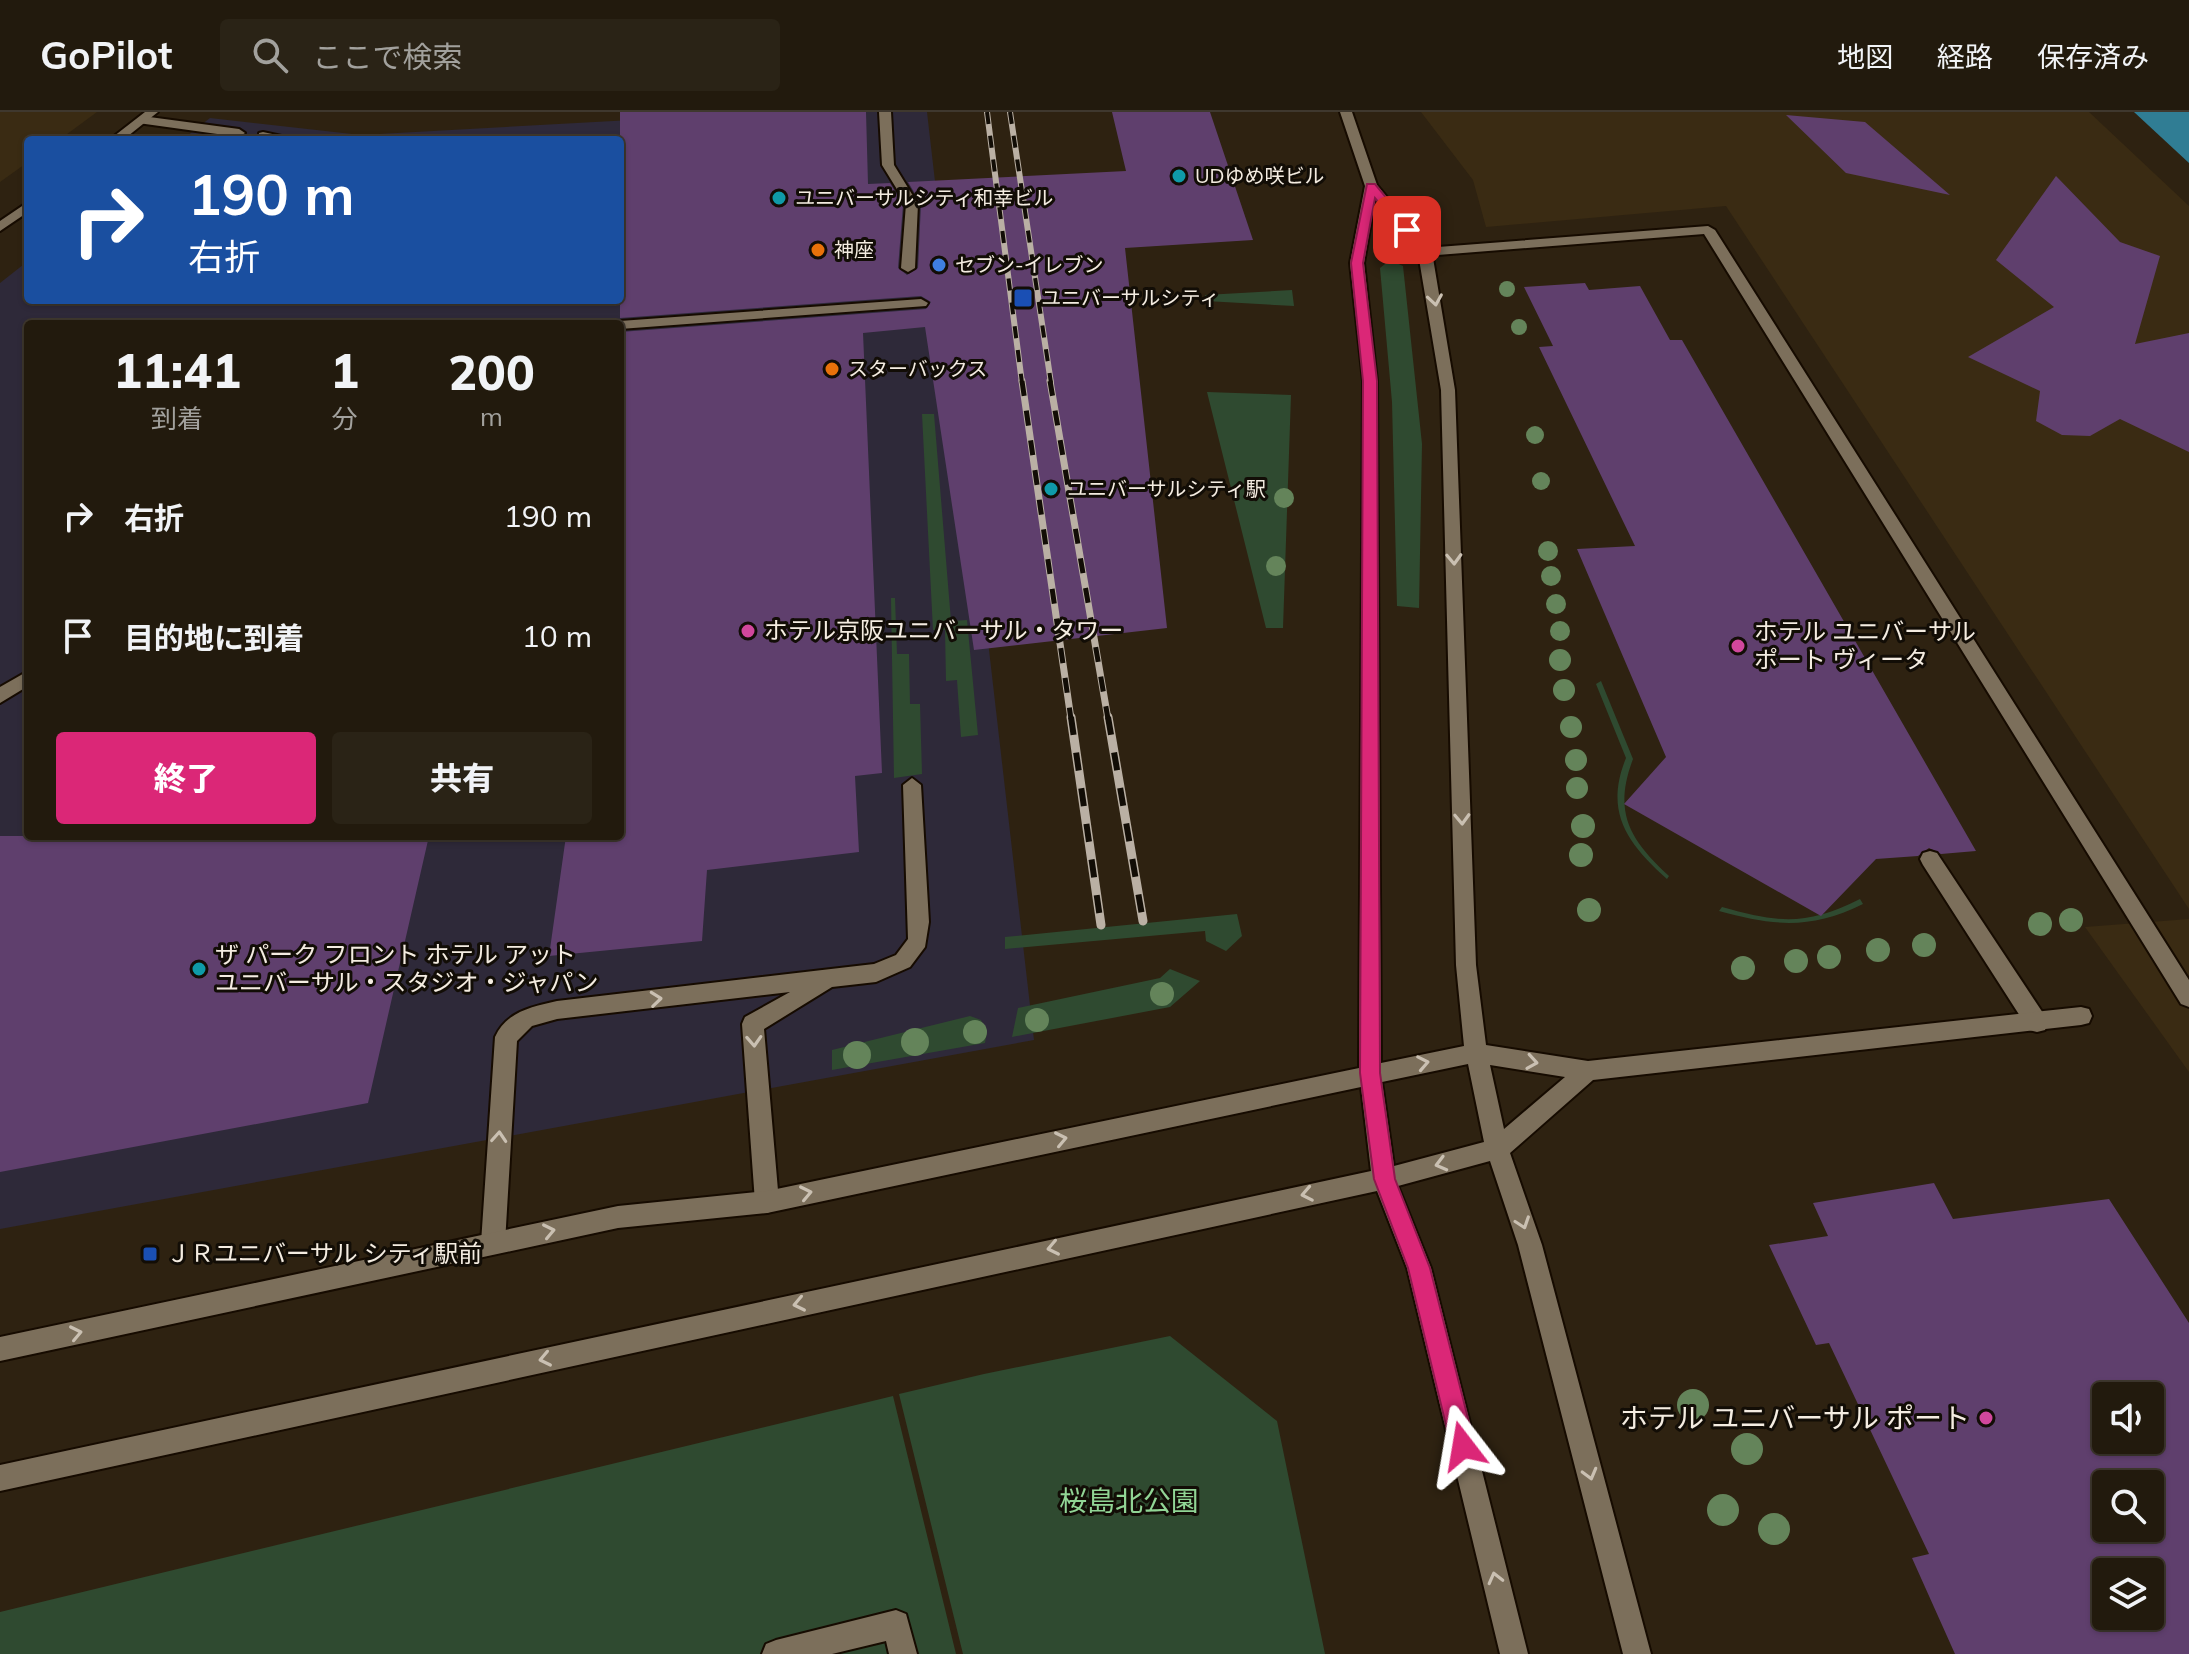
<!DOCTYPE html>
<html lang="ja">
<meta charset="utf-8">
<style>
:root{--surface:#221a0d;--page:#2a2316;--text:#f1f3f6;--muted:#a2a19d;--line:#3f382e;--accent:#db2777}
body{margin:0;font-family:Mulish,"Noto Sans JP",sans-serif;background:var(--page);color:var(--text);height:100vh;display:flex;flex-direction:column;font-size:30px;white-space:nowrap}
*{box-sizing:border-box;margin:0}
p{font-size:26px;color:var(--muted)}
.icon{flex:none;width:44px;height:44px;fill:none;stroke:currentColor;stroke-width:2;stroke-linecap:round;stroke-linejoin:round}
.map{position:relative;flex:1;overflow:hidden}
.panel{position:absolute;left:24px;top:208px;width:600px;height:520px;display:flex;flex-direction:column;background:var(--surface);border-radius:8px;box-shadow:0 2px 6px #0004,0 0 0 2px var(--line)}
.panel>*{flex:none}
.guide{position:absolute;left:24px;top:24px;width:600px;height:168px;border-radius:8px;box-shadow:0 2px 6px #0004,0 0 0 2px var(--line);background:#1a4fa0;color:#fff;overflow:hidden}
.buttons{position:absolute;left:2092px;top:1270px;display:grid;gap:16px}
.buttons a{display:grid;place-items:center;width:72px;height:72px;border-radius:8px;background:var(--surface);box-shadow:0 2px 6px #0004,0 0 0 2px var(--line);font-size:40px}
.pin{position:absolute;display:grid;place-items:center;width:68px;height:68px;color:#fff;margin:-34px;border-radius:16px;box-shadow:0 4px 12px #0006}
.me{position:absolute;width:88px;margin:-44px;rotate:346deg;stroke-linejoin:round;filter:drop-shadow(0 0 6px #0008)}
.turn{display:flex;align-items:center;gap:28px;height:168px;padding:0 32px;font-size:36px}
.turn .icon{width:104px;height:104px;stroke-width:2.5}
.turn b{display:block;font-size:56px;line-height:68px}
.eta{display:flex;justify-content:space-evenly;align-items:center;height:136px;text-align:center}
.eta b{font-size:48px;font-weight:800;line-height:56px}
.button{display:flex;gap:16px;margin-top:auto;padding:16px 32px}
.button a{flex:1;height:92px;border-radius:8px;background:var(--accent);color:#fff;font-size:32px;font-weight:800;line-height:92px;text-align:center}
.button a+a{background:var(--page);color:var(--text)}
ul{padding:0;list-style:none}
li{display:flex;align-items:center;gap:24px;height:120px;padding:0 32px}
li div{flex:1}
li b{display:block;font-size:30px}
li em{font-style:normal}
header{display:flex;align-items:center;gap:48px;box-sizing:border-box;height:112px;padding:0 40px;background:var(--surface);border-bottom:2px solid var(--line)}
header strong{font-size:38px}
nav{display:flex;gap:44px;margin-inline-start:auto;font-size:28px}
.search{width:560px;height:72px;background:var(--page);display:flex;align-items:center;gap:20px;box-sizing:border-box;padding:0 28px;border-radius:8px;color:var(--muted);font-size:30px}
.map>svg:first-child{display:block}
</style>
<header>
<strong>GoPilot</strong>
<div class="search"><svg class="icon" aria-label="search" viewBox="0 0 24 24"><circle cx="10" cy="10" r="6"/><path d="M15 15l6 6"/></svg>ここで検索</div>
<nav><a>地図</a><a>経路</a><a>保存済み</a></nav>
</header>
<div class="map">
<svg width="2189" height="1542" viewBox="0 0 2189 1542">
<rect width="100%" height="100%" fill="#2e2211"/>
<path fill="#2e2939" fill-rule="evenodd" d="M777 0H927L1034 928 0 1117V171L28 149V188H620V28H182L210 6 361 23ZM28 212H620V724H28Z"/>
<path fill="#3a2b13" d="M0 0H97L59 28H28V50L0 70Z
M1421 0H2089L2189 94V797L1726 94 1486 115 1473 68Z
M2189 807V960L2085 815Z"/>
<path fill="#2f4a30" d="M1390 148 1403 154 1422 332 1419 496 1397 494 1392 290 1380 156Z
M1292 178 1294 194 1206 189 1205 183Z
M1207 280 1291 283 1283 516H1266Z
M922 302H934L951 509 967 508 978 623 961 625 957 568 946 569 945 518H933Z
M891 486H895L897 542H909L910 592H920L922 662 894 666Z
M1601 569 1633 647C1613 700 1629 727 1669 764L1667 767C1627 731 1604 700 1626 646L1596 572Z
M1860 787 1863 792C1810 818 1774 814 1719 799L1722 795C1779 811 1806 814 1860 787Z
M1237 802 1242 824 1226 839 1206 829 1205 819 1005 837V825Z
M1170 857 1200 869 1170 895 1012 925 1018 896 1160 866Z
M970 904 981 908 987 920 985 931 832 958V938Z
M1170 1224 1277 1309 1325 1542H963L899 1282 984 1262Z
M893 1284 956 1542H0V1500Z"/>
<path fill="#307d94" d="M2134 0H2189V51Z"/>
<path fill="#5f3f6d" fill-rule="evenodd" d="M620 0H866L868 72 890 71 903 93 898 156 907 163 918 156 921 92 908 70 1126 59 1112 0H1210L1253 128 1125 136 1167 516 974 538 925 215 863 221 882 661 855 664 859 740 707 758 702 829 549 844 566 724H620V220L926 197 931 190 921 184 620 206Z
M1786 3 1865 10 1950 83 1846 61Z
M2056 64 2120 130 2160 144 2135 232 2189 221V340L2120 307 2090 324 2062 323 2036 309 2040 279 1968 245 2054 195 1996 148Z
M1585 171 1589 178 1640 174 1670 228H1682L1976 739 1941 742 1929 736 1918 744 1876 747 1821 804 1624 692 1666 645 1577 437 1635 434 1539 235 1553 234 1524 175Z
M0 724H429L368 991 0 1060Z
M1934 1071 1953 1107 2109 1087 2189 1211V1542H1955L1912 1446 1929 1442 1829 1231 1816 1233 1769 1133 1828 1124 1813 1091ZM2106 1284H2150V1328H2106ZM2106 1372H2150V1416H2106ZM2106 1460H2150V1504H2106Z"/>
<g fill="none" stroke-linecap="round" stroke-linejoin="round">
<defs>
<path id="service" d="M142 4 239 17 245 21 239 25 138 11 136 8Z
M263 20 300 28 259 27V21Z
M1708 114 1715 118 2189 868V895L2181 892 1704 122 1425 144 1418 140 1425 136Z
M912 666 921 673 929 810 925 835 910 855 876 870 832 875 764 917 779 1090 775 1098 767 1101 759 1098 755 1090 742 912 745 905 790 880 557 907 532 914 517 929 505 1131 501 1139 493 1142 485 1139 481 1131 495 925C507 899 532 895 557 889L874 852 896 843 908 827 903 673Z
M1930 739 1937 741 2045 904 2048 911 2045 918 2037 920 2029 918 1923 753 1920 747 1923 741Z
M896 1498 906 1502 917 1542H889L886 1529 832 1542H762L766 1532 776 1528Z"/>
<path id="pedestrian" d="M879 0H891L894 53 918 92 915 156 908 160 901 156 906 92 882 53Z
M921 187 928 191 926 194 620 217V212H614L620 209Z
M28 559V574L0 591V575Z"/>
<path id="tertiary" d="M145 0H158L123 28H109Z
M1340 0H1352L1377 73 1432 140 1455 278 1476 853 1486 933 1588 949 2081 895 2089 897 2092 904 2089 911 2081 913 1593 968 1510 1041 1542 1133 1651 1542H1623L1518 1133 1490 1049 1398 1074 1431 1156 1528 1542H1500L1407 1156 1377 1079 0 1379V1353L1371 1059 1361 975 767 1101 618 1116 0 1249V1225L618 1094 767 1079 1359 956 1363 269 1350 151 1365 74ZM1375 87 1418 141 1441 278 1456 853 1464 934 1381 951 1377 269 1364 151ZM1468 952 1484 1030 1394 1054 1382 970ZM1490 953 1565 965 1504 1017Z
M28 90V100L0 119V109Z"/>
</defs>
<use href="#service" stroke="#160b00" stroke-width="4"/>
<use href="#pedestrian" stroke="#160b00" stroke-width="4"/>
<use href="#tertiary" stroke="#160b00" stroke-width="4"/>
<use href="#service" fill="#7c6f5b" fill-rule="evenodd"/>
<use href="#pedestrian" fill="#7c6f5b" fill-rule="evenodd"/>
<use href="#tertiary" fill="#7c6f5b" fill-rule="evenodd"/>
<defs>
<path id="rail-far2" d="M987 0 1022 271
M1010 0 1051 271"/>
<path id="rail-far1" d="M1022 269 1071 607
M1050 269 1108 607"/>
<path id="rail" d="M1071 605 1101 813
M1108 605 1143 809"/>
</defs>
<use href="#rail-far2" stroke="#bab0a4" stroke-width="6"/>
<use href="#rail-far1" stroke="#bab0a4" stroke-width="7"/>
<use href="#rail" stroke="#bab0a4" stroke-width="9"/>
<use href="#rail-far2" stroke="#120d06" stroke-width="4" stroke-dasharray="12" stroke-linecap="butt"/>
<use href="#rail-far1" stroke="#120d06" stroke-width="5" stroke-dasharray="15" stroke-linecap="butt"/>
<use href="#rail" stroke="#120d06" stroke-width="6" stroke-dasharray="18" stroke-linecap="butt"/>
</g>
<g fill="#64845a">
<circle cx="1507" cy="177" r="8"/>
<circle cx="1519" cy="215" r="8"/>
<circle cx="1535" cy="323" r="9"/>
<circle cx="1541" cy="369" r="9"/>
<circle cx="1284" cy="386" r="10"/>
<circle cx="1548" cy="439" r="10"/>
<circle cx="1276" cy="454" r="10"/>
<circle cx="1551" cy="464" r="10"/>
<circle cx="1556" cy="492" r="10"/>
<circle cx="1560" cy="519" r="10"/>
<circle cx="1560" cy="548" r="11"/>
<circle cx="1564" cy="578" r="11"/>
<circle cx="1571" cy="615" r="11"/>
<circle cx="1576" cy="648" r="11"/>
<circle cx="1577" cy="676" r="11"/>
<circle cx="1583" cy="714" r="12"/>
<circle cx="1581" cy="743" r="12"/>
<circle cx="1589" cy="798" r="12"/>
<circle cx="2071" cy="808" r="12"/>
<circle cx="2040" cy="812" r="12"/>
<circle cx="1924" cy="833" r="12"/>
<circle cx="1878" cy="838" r="12"/>
<circle cx="1829" cy="845" r="12"/>
<circle cx="1796" cy="849" r="12"/>
<circle cx="1743" cy="856" r="12"/>
<circle cx="1162" cy="882" r="12"/>
<circle cx="1037" cy="908" r="12"/>
<circle cx="975" cy="920" r="12"/>
<circle cx="915" cy="930" r="14"/>
<circle cx="857" cy="943" r="14"/>
<circle cx="1693" cy="1293" r="16"/>
<circle cx="1747" cy="1337" r="16"/>
<circle cx="1723" cy="1398" r="16"/>
<circle cx="1774" cy="1417" r="16"/>
</g>
<defs><path id="oneway-chevron" d="M-2-3.5L2.5 0L-2 3.5" fill="none" stroke-width="1.6" stroke-linecap="round" stroke-linejoin="round" transform="scale(2)"/></defs>
<g stroke="#cac0b2">
<use href="#oneway-chevron" transform="translate(1435 188) rotate(81)"/>
<use href="#oneway-chevron" transform="translate(1454 447) rotate(88)"/>
<use href="#oneway-chevron" transform="translate(1462 707) rotate(88)"/>
<use href="#oneway-chevron" transform="translate(656 887) rotate(-6)"/>
<use href="#oneway-chevron" transform="translate(754 929) rotate(87)"/>
<use href="#oneway-chevron" transform="translate(1532 950) rotate(9)"/>
<use href="#oneway-chevron" transform="translate(1423 951) rotate(-11)"/>
<use href="#oneway-chevron" transform="translate(499 1025) rotate(-86)"/>
<use href="#oneway-chevron" transform="translate(1061 1027) rotate(-12)"/>
<use href="#oneway-chevron" transform="translate(1441 1052) rotate(165)"/>
<use href="#oneway-chevron" transform="translate(806 1081) rotate(-12)"/>
<use href="#oneway-chevron" transform="translate(1307 1082) rotate(169)"/>
<use href="#oneway-chevron" transform="translate(1523 1111) rotate(71)"/>
<use href="#oneway-chevron" transform="translate(549 1119) rotate(-12)"/>
<use href="#oneway-chevron" transform="translate(1053 1136) rotate(168)"/>
<use href="#oneway-chevron" transform="translate(799 1192) rotate(168)"/>
<use href="#oneway-chevron" transform="translate(76 1221) rotate(-12)"/>
<use href="#oneway-chevron" transform="translate(545 1247) rotate(168)"/>
<use href="#oneway-chevron" transform="translate(1590 1362) rotate(75)"/>
<use href="#oneway-chevron" transform="translate(1495 1466) rotate(-104)"/>
</g>
<path fill="#db2777" stroke="#8e194d" stroke-width="2" d="M1367 72H1375L1413 118 1403 120 1375 86 1363 151 1377 269 1380 961 1395 1067 1430 1156 1475 1334 1471 1342 1463 1346 1455 1342 1451 1334 1408 1156 1374 1067 1360 961 1363 269 1351 151Z"/>
<g fill="#0f9aa8" stroke="#120d06" stroke-width="3">
<circle cx="1179" cy="64" r="8"/>
<circle cx="779" cy="86" r="8"/>
<circle cx="1051" cy="377" r="8"/>
<circle cx="199" cy="857" r="8"/>
</g>
<g fill="#e8710a" stroke="#120d06" stroke-width="3">
<circle cx="818" cy="138" r="8"/>
<circle cx="832" cy="257" r="8"/>
</g>
<circle fill="#3f7fe0" stroke="#120d06" stroke-width="3" cx="939" cy="153" r="8"/>
<g fill="#1a4fb4" stroke="#120d06" stroke-width="3">
<rect x="1013" y="176" width="20" height="20" rx="4"/>
<rect x="142" y="1134" width="16" height="16" rx="4"/>
</g>
<g fill="#d1479c" stroke="#120d06" stroke-width="3">
<circle cx="748" cy="519" r="8"/>
<circle cx="1738" cy="534" r="8"/>
<circle cx="1986" cy="1306" r="8"/>
</g>
<g text-anchor="middle" stroke-width="6" stroke-linejoin="round" paint-order="stroke">
<g font-size="20" fill="#f4ece1" stroke="#120d06" text-anchor="start">
<text x="1195" y="71">UDゆめ咲ビル</text>
<text x="795" y="93">ユニバーサルシティ和幸ビル</text>
<text x="834" y="145">神座</text>
<text x="955" y="160">セブン-イレブン</text>
<text x="1041" y="193">ユニバーサルシティ</text>
<text x="848" y="264">スターバックス</text>
<text x="1067" y="384">ユニバーサルシティ駅</text>
</g>
<g font-size="24" fill="#f4ece1" stroke="#120d06" text-anchor="start">
<text x="764" y="527">ホテル京阪ユニバーサル・タワー</text>
<text x="1754" y="528">ホテル ユニバーサル<tspan x="1754" dy="28">ポート ヴィータ</tspan></text>
<text x="215" y="851">ザ パーク フロント ホテル アット<tspan x="215" dy="28">ユニバーサル・スタジオ・ジャパン</tspan></text>
<text x="166" y="1150">ＪＲユニバーサル シティ駅前</text>
</g>
<g font-size="28" fill="#f4ece1" stroke="#120d06" text-anchor="end">
<text x="1970" y="1316">ホテル ユニバーサル ポート</text>
</g>
<g font-size="28" fill="#91d595" stroke="#120d06">
<text x="1129" y="1399">桜島北公園</text>
</g>
</g>
</svg>
<div class="buttons">
<a><svg class="icon" aria-label="sound" viewBox="0 0 24 24"><path d="M4 9h4l5-4v14l-5-4H4zM17 9q2 3 0 6"/></svg></a>
<a><svg class="icon" aria-label="search" viewBox="0 0 24 24"><circle cx="10" cy="10" r="6"/><path d="M15 15l6 6"/></svg></a>
<a><svg class="icon" aria-label="layers" viewBox="0 0 24 24"><path d="M12 4l9 5-9 5-9-5zM3 14l9 5 9-5"/></svg></a>
</div>
<div class="pin" style="left:1407px;top:118px;background:#d93025"><svg class="icon" aria-label="arrive" viewBox="0 0 24 24"><path d="M6 21V4h12l-3 4 3 4H6"/></svg></div>
<svg class="me" style="left:1463px;top:1334px" viewBox="-20 -20 40 40"><path d="M0-17L14 15 0 8-14 15z" fill="#db2777" stroke="#fff" stroke-width="4"/></svg>
<div class="guide">
<div class="turn"><svg class="icon" aria-label="right" viewBox="0 0 24 24"><path d="M7 20v-9h11M14 6l5 5-5 5"/></svg><div><b>190 m</b>右折</div></div>
</div>
<section class="panel">
<div class="eta">
<div><b>11:41</b><p>到着</p></div>
<div><b>1</b><p>分</p></div>
<div><b>200</b><p>m</p></div>
</div>
<ul>
<li><svg class="icon" aria-label="right" viewBox="0 0 24 24"><path d="M7 20v-9h11M14 6l5 5-5 5"/></svg><div><b>右折</b></div><em>190 m</em></li>
<li><svg class="icon" aria-label="arrive" viewBox="0 0 24 24"><path d="M6 21V4h12l-3 4 3 4H6"/></svg><div><b>目的地に到着</b></div><em>10 m</em></li>
</ul>
<div class="button"><a>終了</a><a>共有</a></div>
</section>
</div>
